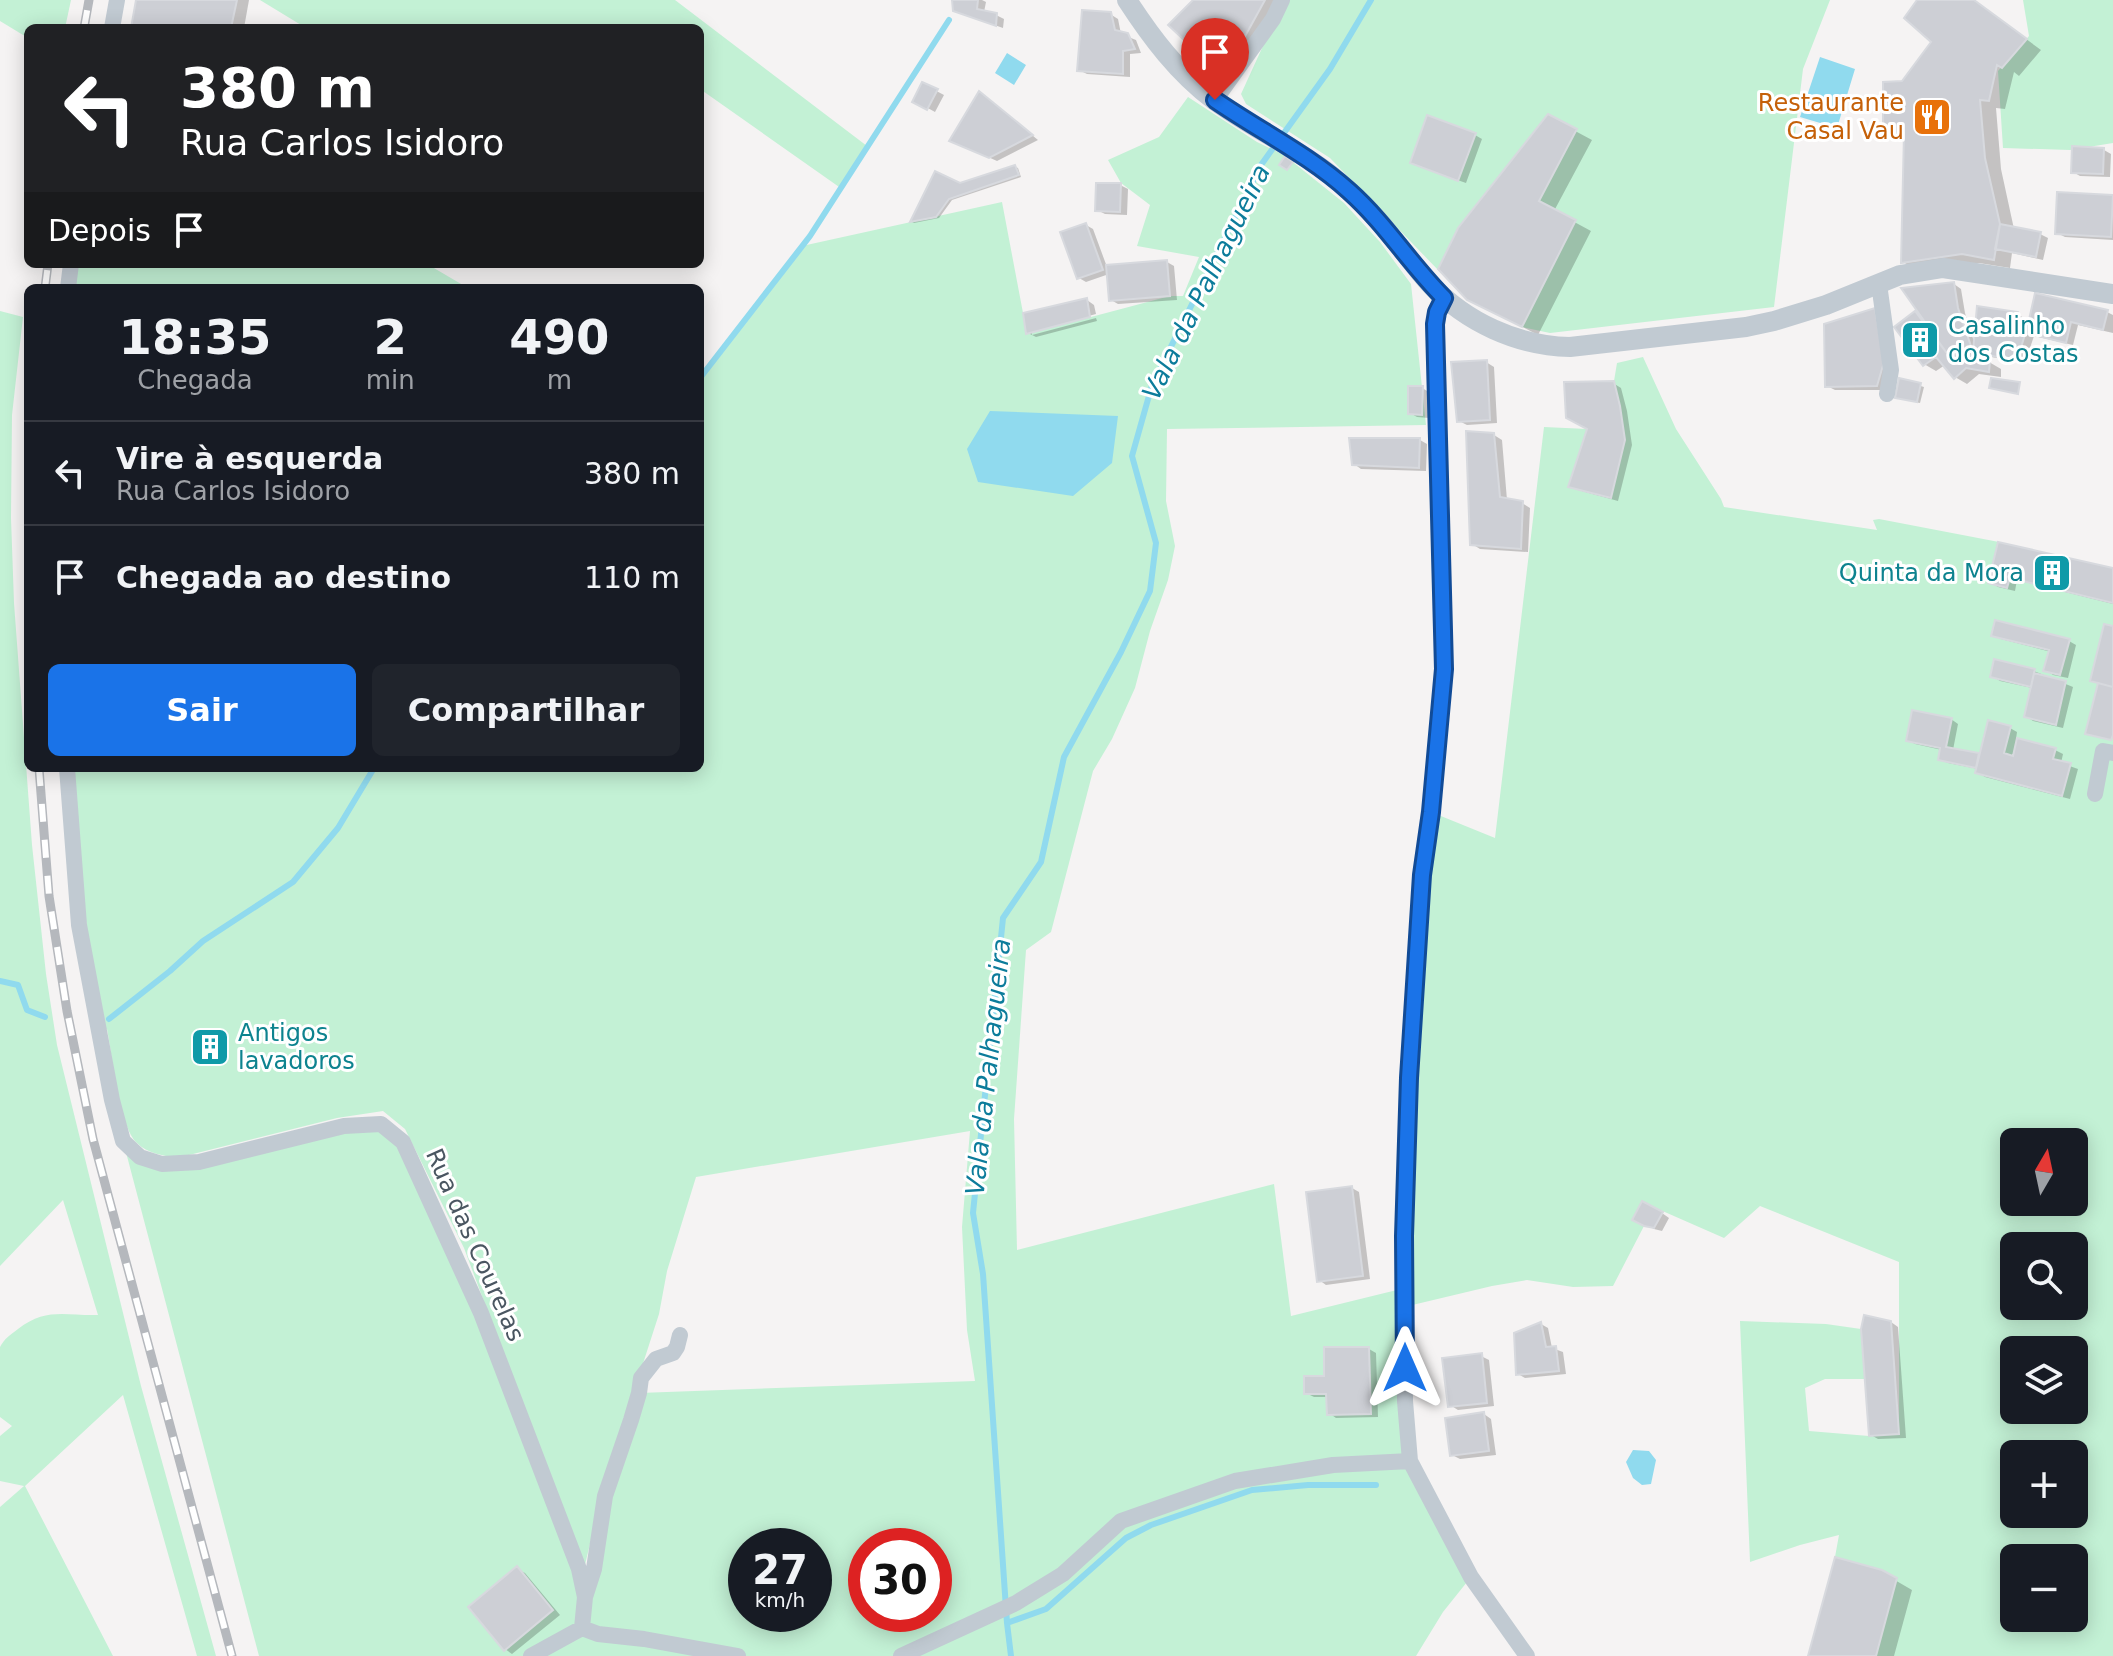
<!DOCTYPE html>
<html lang="pt">
<meta charset="utf-8">
<style>
:root{--surface:#171b24;--page:#20242c;--text:#f1f3f6;--muted:#9ea1a6;--line:#363941;--accent:#1a73e8}
body{margin:0;font-family:"DejaVu Sans",sans-serif;background:var(--page);color:var(--text);height:100vh;display:flex;flex-direction:column;font-size:30px;white-space:nowrap}
*{box-sizing:border-box;margin:0}
p{font-size:26px;color:var(--muted)}
.icon{flex:none;width:44px;height:44px;fill:none;stroke:currentColor;stroke-width:2;stroke-linecap:round;stroke-linejoin:round}
.map{position:relative;flex:1;overflow:hidden}
.side{position:absolute;left:24px;top:284px;width:680px;height:488px;display:flex;flex-direction:column;background:var(--surface);border-radius:12px;box-shadow:0 4px 20px #0003}
.side>*{flex:none}
.top-card{position:absolute;left:24px;top:24px;width:680px;height:244px;border-radius:12px;box-shadow:0 4px 20px #0003;background:#202124;color:#fff;overflow:hidden}
.needle{width:52px;rotate:9deg}
.controls{position:absolute;left:2000px;top:1128px;display:grid;gap:16px}
.controls a{display:grid;place-items:center;width:88px;height:88px;border-radius:12px;background:var(--surface);box-shadow:0 4px 20px #0003;font-size:40px}
.speed{position:absolute;left:728px;top:1528px;display:flex;gap:16px;font-size:40px;font-weight:700;text-align:center}
.speed>*{display:grid;place-content:center;width:104px;height:104px;border-radius:50%;background:var(--surface);box-shadow:0 4px 20px #0003;line-height:1}
.speed small{font-size:20px;font-weight:400}
.speed .limit{border:12px solid #d22;background:#fff;color:#111}
.pin{position:absolute;display:grid;place-items:center;width:68px;height:68px;color:#fff;margin:-82px -34px;border-radius:50% 50% 50% 0;rotate:-45deg;box-shadow:0 0 8px #0007}
.pin .icon{rotate:45deg}
.me{position:absolute;width:88px;margin:-44px;rotate:0deg;stroke-linejoin:round;filter:drop-shadow(0 0 6px #0008)}
.turn{display:flex;align-items:center;gap:28px;height:168px;padding:0 24px;font-size:36px}
.turn .icon{width:104px;height:104px;stroke-width:2.5}
.turn b{display:block;font-size:56px;line-height:68px}
.then{display:flex;align-items:center;height:76px;padding:0 24px;background:#0003;gap:16px;font-size:30px}
.eta{display:flex;justify-content:space-evenly;align-items:center;height:136px;text-align:center}
.eta b{font-size:48px;font-weight:700;line-height:56px}
.cta{display:flex;gap:16px;margin-top:auto;padding:16px 24px}
.cta a{flex:1;height:92px;border-radius:12px;background:var(--accent);color:#fff;font-size:32px;font-weight:700;line-height:92px;text-align:center}
.cta a+a{background:var(--page);color:var(--text)}
ul{padding:0;list-style:none}
li{display:flex;align-items:center;gap:24px;height:104px;padding:0 24px;border-top:2px solid var(--line)}
li div{flex:1}
li b{display:block;font-size:30px}
li em{font-style:normal}
.map>svg:first-child{display:block}
</style>
<div class="map">
<svg width="2113" height="1656" viewBox="0 0 2113 1656">
<rect width="100%" height="100%" fill="#f5f3f3"/>
<path fill="#c3f1d5" fill-rule="evenodd" d="M0 0H71L65 28H28V38L0 21Z
M260 0H675L867 146 842 189 700 89V28H306Z
M1284 0H1830L1803 69 1774 307 1550 333 1522 327 1467 300 1330 158 1246 104 1241 94Z
M2023 0H2113V143L2070 150 2003 148 1998 71 2029 36Z
M1188 97 1257 142 1284 155 1344 203 1380 242 1411 284 1426 425 1167 429 1166 501 1175 546 1168 580 1150 631 1135 688 1112 739 1093 771 1051 932 1026 950 1014 1119 1017 1250 1274 1184 1291 1316 1405 1288 1431 812 1495 838 1544 427 1587 429 1568 487 1625 440 1620 406 1614 381 1617 363 1643 357 1676 429 1721 499 1724 507 1877 530 1873 520 1879 519 1999 542 2113 568V1656H1876L1896 1579 1882 1570 1835 1557 1839 1535 1800 1545 1750 1562 1740 1321 1826 1324 1861 1329 1865 1379H1825L1805 1388 1809 1431 1869 1436 1899 1434V1262L1760 1206 1724 1238 1642 1202 1633 1220 1644 1226 1613 1286 1573 1287 1527 1280 1492 1286 1404 1307 1410 1460 1471 1577 1443 1612 1416 1656H259L123 1141 162 1164 381 1124 403 1142 450 1241 584 1594 639 1393 975 1381 967 1330 962 1227 970 1131 696 1177 667 1271 659 1314 605 1481 584 1569 464 1248 405 1129 383 1111 337 1118 177 1158C162 1155 148 1154 137 1143 119 1126 112 1054 107 1029L100 1033 67 768H700V378L802 246 1002 202 1027 334 1170 296H1183L1199 257 1137 246 1150 205 1121 183 1108 160 1159 137ZM2014 1142H2074V1202H2014ZM2014 1246H2074V1306H2014ZM2014 1350H2074V1410H2014ZM2014 1454H2074V1514H2014ZM746 1546H814V1614H746ZM866 1546H934V1614H866ZM2014 1558H2074V1618H2014Z
M71 264H427L468 288H68Z
M0 311 23 317 12 415 11 518 14 603 32 845 46 974 57 1045 141 1386 216 1656H197L123 1395 25 1486 113 1656H0V1507L24 1486 0 1481V1436L12 1426 0 1417V1347C4 1339 10 1335 18 1329 46 1307 66 1316 98 1315L63 1200 0 1266Z"/>
<path fill="#90daee" d="M1007 53 1026 65 1014 85 995 73Z
M1820 57 1855 69 1837 128 1800 117Z
M990 411 1118 416 1112 463 1073 496 978 482 967 449Z
M1633 1450 1649 1451 1656 1460 1651 1484 1642 1485 1633 1478 1626 1462Z"/>
<path fill="#0003" d="M138 0H249L244 28H133Z
M954 0H982L986 2 984 12 996 15 1004 19 1003 28 963 14Z
M1196 0H1275L1241 62 1226 74 1219 69Z
M1919 0H1973L2041 50 2019 76 2014 72 2005 109 1996 108 2001 169 2014 229 2040 234 2048 238 2043 260 2012 253 2010 268 1979 263 1919 271 1903 262 1906 142H1901L1885 133 1903 83 1933 42Z
M1110 14 1118 19 1121 34 1136 40 1141 53 1130 54V77L1087 74 1079 70Z
M923 84 944 95 935 112 915 101Z
M987 98 1038 140 997 161 959 144Z
M1549 117 1592 140 1554 211 1591 231 1538 335 1486 308Z
M1475 135 1482 139 1466 183 1420 167Z
M2104 150 2111 154 2110 177 2080 176 2073 172Z
M1015 167 1018 168 1021 177 952 200 939 218 914 223 912 222 936 174 960 185Z
M1120 185 1128 189 1127 215 1105 214 1097 210Z
M2059 194 2113 197V240L2065 237 2057 233Z
M1086 225 1093 229 1107 267 1167 262 1174 266 1177 300 1118 304 1111 300 1109 274 1086 282 1079 278Z
M1954 284 1961 289 1965 313 1975 345 2017 314 2024 318V326L2030 327 2107 312 2113 315V333L2078 325 2073 345 2034 336 2025 363 1980 355 1978 360 1989 362 2001 369V377L1979 374 1967 384 1955 377 1945 365 1936 371 1924 364 1916 314 1925 319Z
M1087 300 1094 305 1096 314 1032 331V335L1096 318 1097 321 1036 337 1028 333 1025 315Z
M1883 315 1884 390H1835L1827 386Z
M1486 362 1494 367 1497 423 1467 425 1459 421Z
M1901 380 1924 387 1920 403 1901 399Z
M1613 383 1621 388 1627 411 1632 445 1618 501 1578 490 1570 486Z
M1422 388 1429 392V418L1417 417 1410 413Z
M1494 435 1502 440 1507 500 1522 503 1530 508 1528 552 1480 549 1472 544Z
M1420 440 1427 444 1426 471 1361 469 1354 464Z
M1999 544 2113 571V604L2017 580 2015 591 1998 587 1990 582Z
M1994 635 2069 641 2076 645 2068 678 2053 675 2046 670 2051 652 2001 639Z
M2034 671 2073 687 2063 728 2033 721 2026 716 2032 688 2000 681 1992 676Z
M1951 719 1958 724 1953 750 1980 756 2010 728 2017 732 2016 739 2055 750 2063 754 2061 763 2078 769 2070 799 1985 777 1977 772 1978 769 1948 763 1940 759 1942 750 1915 744 1908 740Z
M221 1040 229 1044 223 1064 201 1055Z
M1352 1188 1359 1192 1370 1279 1326 1285 1319 1280Z
M1662 1213 1669 1218 1662 1231 1654 1229 1635 1219Z
M1891 1322 1898 1327 1906 1438 1878 1439 1871 1435Z
M1541 1324 1548 1328 1552 1348 1563 1352 1566 1374 1525 1378 1518 1374Z
M1369 1349 1376 1353 1378 1417 1336 1418 1329 1413 1328 1397H1314L1306 1393Z
M1481 1356 1489 1360 1494 1406 1458 1410 1450 1405Z
M1484 1414 1491 1419 1496 1455 1460 1459 1452 1455Z
M517 1569 525 1573 560 1615 512 1654 505 1649Z
M1881 1572 1912 1590 1894 1656H1811Z"/>
<g fill="none" stroke-linecap="round" stroke-linejoin="round">
<path stroke="#90daee" stroke-width="6" d="M700 378 810 236 949 20
M0 981 18 985 27 1010 45 1017
M109 1019 170 971 203 941 293 882 338 828 374 768
M1007 1623 1046 1609 1126 1538 1151 1525 1252 1490 1308 1485H1376
M1011 1656 1007 1623 983 1274 973 1213 1003 918 1041 862 1064 757 1121 652 1150 591 1156 543 1132 456 1152 385 1261 165 1330 69 1371 0"/>
</g>
<path fill="#cdcfd5" stroke="#d7d9de" stroke-width="2" d="M136 0H237L231 28H131Z
M952 0H978L977 9 997 13 996 26 953 11Z
M1193 0H1265L1233 58 1217 71 1168 25Z
M1917 0H1974L2027 39 2002 68 1997 65 1989 101 1980 100 1985 158 2000 224 1994 260 1962 254 1901 263 1904 133 1883 134V82L1902 81 1931 42 1904 18Z
M1082 10 1111 12 1115 30 1128 33 1135 49 1123 51V74L1077 71Z
M922 82 938 89 927 110 912 102Z
M979 91 1033 135 989 158 949 141Z
M1548 114 1577 129 1539 201 1576 220 1522 327 1467 300 1438 269 1458 228Z
M1427 115 1476 133 1458 181 1410 163Z
M2072 146 2104 148 2103 174 2071 173Z
M1285 156 1293 162 1287 170 1279 165Z
M1015 165 1019 175 949 199 936 217 910 222 935 171 960 183Z
M1096 183H1121L1120 212 1095 211Z
M2057 192 2113 195 2111 237 2055 234Z
M1086 223 1103 270 1077 279 1060 232Z
M2000 224 2041 232 2036 257 1995 249Z
M1167 260 1170 296 1109 301 1106 265Z
M1954 282 1958 308 1973 352 1971 356 1946 352 1901 288Z
M2035 293 2108 310 2103 330 2071 322 2066 343 2026 333Z
M1087 298 1090 317 1026 334 1023 313Z
M1977 306 2018 312 2017 322 2028 324 2017 361 1973 352Z
M1875 308 1884 362 1877 386 1825 387 1824 324Z
M1915 311 1946 352 1990 360 1989 372 1966 368 1954 379 1936 357 1923 366 1894 327Z
M1487 360 1490 420 1457 422 1451 362Z
M1899 378 1921 383 1917 402 1895 398Z
M1991 378 2020 382 2018 394 1989 388Z
M1614 381 1620 406 1625 440 1611 498 1568 487 1587 429 1566 418 1564 382Z
M1408 386H1423L1422 415 1408 414Z
M1466 431 1494 433 1500 497 1523 501 1521 549 1470 545Z
M1349 438H1420L1419 468 1352 465Z
M1998 542 2113 568V603L2010 578 2007 588 1988 583Z
M1995 620 2070 639 2060 675 2043 671 2049 650 1991 636Z
M2104 624 2113 626V687L2090 681Z
M1994 659 2035 669 2031 687 1990 677Z
M2034 673 2066 681 2056 725 2024 717Z
M2098 683 2113 687V735L2111 740 2085 734Z
M1912 710 1952 718 1946 747 1979 753 1976 768 1938 760 1940 748 1906 741Z
M1988 720 2011 726 2004 753 2013 756 2017 738 2056 748 2053 759 2071 763 2062 796 1975 773Z
M206 1033 222 1038 215 1061 199 1056Z
M1352 1186 1363 1276 1317 1282 1306 1192Z
M1642 1201 1663 1212 1654 1228 1644 1226 1632 1220Z
M1864 1315 1891 1321 1899 1434 1869 1436 1861 1329Z
M1541 1322 1546 1347 1556 1346 1559 1371 1516 1375 1514 1333Z
M1324 1347H1369L1371 1414 1327 1415 1326 1394H1304V1376H1324Z
M1482 1353 1487 1403 1448 1407 1442 1358Z
M1484 1412 1489 1451 1450 1456 1445 1418Z
M1835 1557 1882 1570 1897 1578 1876 1656H1808Z
M517 1566 553 1610 504 1651 468 1607Z"/>
<g fill="none" stroke-linecap="round" stroke-linejoin="round">
<path stroke="#c1cad2" stroke-width="16" d="M112 28 117 0
M1215 100 1273 19 1282 0
M1879 284 1891 370 1887 394
M68 288 71 264
M1444 298 1437 312 1435 324 1444 669 1431 812 1422 875 1410 1072 1404 1236 1405 1401 1410 1461 1471 1577 1527 1656
M67 768 79 925 112 1100 123 1141 140 1157 162 1164 199 1162 344 1126 381 1124 403 1142 481 1313 579 1569 585 1597
M2095 794 2103 751 2113 753
M582 1628 585 1597 594 1569 605 1496 631 1420 639 1393 641 1378 656 1359 673 1353 677 1347 680 1335
M531 1656 582 1628 598 1634 644 1639 738 1656
M901 1656 1016 1603 1063 1574 1121 1521 1235 1481 1333 1465 1410 1461"/>
<path stroke="#c1cad2" stroke-width="20" d="M1127 0C1151 37 1178 73 1214 100 1252 128 1295 147 1332 176 1355 195 1377 217 1395 241 1407 255 1417 270 1430 284 1466 322 1517 346 1570 347L1746 327 1774 321 1826 305 1900 275 1943 268 2113 294"/>
<defs>
<path id="rail" d="M84 28 89 0
M45 288 48 264
M39 768 49 896 67 1011 93 1139 232 1656"/>
</defs>
<use href="#rail" stroke="#b5b8bd" stroke-width="9"/>
<use href="#rail" stroke="#fff" stroke-width="6" stroke-dasharray="18" stroke-linecap="butt"/>
</g>
<g fill="none" stroke-linecap="round" stroke-linejoin="round">
<defs>
<path id="route" d="M1215 100C1260 131 1309 155 1349 191 1385 223 1410 264 1444 298L1437 312 1435 324 1444 669 1431 812 1422 875 1409 1078 1404 1236 1405 1368"/>
</defs>
<use href="#route" stroke="#114b97" stroke-width="20"/>
<use href="#route" stroke="#1a73e8" stroke-width="14"/>
</g>
<defs>
<symbol id="restaurant-square" viewBox="-11 -11 22 22"><rect x="-9" y="-9" width="18" height="18" rx="4" fill="#e8710a" stroke="#fff"/><path d="M-5-6h1v4h1v-4h1v4h1v-4h1v5L-1.5 .5V6h-2V.5L-5-1ZM5-6V6H3V1.5H1.5Q1.5-4 5-6Z" fill="#fff"/></symbol>
<symbol id="building-square" viewBox="-11 -11 22 22"><rect x="-9" y="-9" width="18" height="18" rx="4" fill="#0f9aa8" stroke="#fff"/><path d="M-4-6H4V6H1V3H-1V6H-4ZM-2.5-4.3h1.7v1.8h-1.7ZM.8-4.3h1.7v1.8H.8ZM-2.5-1h1.7V.8h-1.7ZM.8-1h1.7V.8H.8Z" fill="#fff"/></symbol>
</defs>
<g fill-rule="evenodd">
<use href="#restaurant-square" x="1910" y="95" width="44" height="44"/>
<use href="#building-square" x="1898" y="318" width="44" height="44"/>
<use href="#building-square" x="2030" y="551" width="44" height="44"/>
<use href="#building-square" x="188" y="1025" width="44" height="44"/>
</g>
<g text-anchor="middle" stroke-width="6" stroke-linejoin="round" paint-order="stroke">
<g font-size="24" fill="#c56008" stroke="#fff" text-anchor="end">
<text x="1904" y="111">Restaurante<tspan x="1904" dy="28">Casal Vau</tspan></text>
</g>
<g font-size="24" fill="#0d838f" stroke="#fff" text-anchor="start">
<text x="1948" y="334">Casalinho<tspan x="1948" dy="28">dos Costas</tspan></text>
<text x="2024" y="581" text-anchor="end">Quinta da Mora</text>
<text x="238" y="1041">Antigos<tspan x="238" dy="28">lavadoros</tspan></text>
</g>
<g font-size="24" fill="#4a5661" stroke="#fff">
<text transform="translate(475 1245) rotate(66)" y="8">Rua das Courelas</text>
</g>
<g font-size="26" font-style="italic" fill="#0c7c9b" stroke="#fff">
<text transform="translate(1206 282) rotate(-64)" y="9">Vala da Palhagueira</text>
<text transform="translate(988 1067) rotate(-84)" y="9">Vala da Palhagueira</text>
</g>
</g>
</svg>
<div class="controls">
<a><svg class="needle" viewBox="-14 -14 28 28"><path d="M0-13l5 13h-10z" fill="#e53935"/><path d="M0 13l5-13h-10z" fill="#9ea1a6"/></svg></a>
<a><svg class="icon" aria-label="search" viewBox="0 0 24 24"><circle cx="10" cy="10" r="6"/><path d="M15 15l6 6"/></svg></a>
<a><svg class="icon" aria-label="layers" viewBox="0 0 24 24"><path d="M12 4l9 5-9 5-9-5zM3 14l9 5 9-5"/></svg></a>
<a>+</a>
<a>−</a>
</div>
<div class="speed"><div>27<small>km/h</small></div><div class="limit">30</div></div>
<div class="pin" style="left:1215px;top:100px;background:#d93025"><svg class="icon" aria-label="arrive" viewBox="0 0 24 24"><path d="M6 21V4h12l-3 4 3 4H6"/></svg></div>
<svg class="me" style="left:1405px;top:1368px" viewBox="-20 -20 40 40"><path d="M0-17L14 15 0 8-14 15z" fill="#1a73e8" stroke="#fff" stroke-width="4"/></svg>
<div class="top-card">
<div class="turn"><svg class="icon" aria-label="left" viewBox="0 0 24 24"><path d="M17 20v-9H6M10 6l-5 5 5 5"/></svg><div><b>380 m</b>Rua Carlos Isidoro</div></div>
<div class="then">Depois<svg class="icon" aria-label="arrive" viewBox="0 0 24 24"><path d="M6 21V4h12l-3 4 3 4H6"/></svg></div>
</div>
<section class="side">
<div class="eta">
<div><b>18:35</b><p>Chegada</p></div>
<div><b>2</b><p>min</p></div>
<div><b>490</b><p>m</p></div>
</div>
<ul>
<li><svg class="icon" aria-label="left" viewBox="0 0 24 24"><path d="M17 20v-9H6M10 6l-5 5 5 5"/></svg><div><b>Vire à esquerda</b><p>Rua Carlos Isidoro</p></div><em>380 m</em></li>
<li><svg class="icon" aria-label="arrive" viewBox="0 0 24 24"><path d="M6 21V4h12l-3 4 3 4H6"/></svg><div><b>Chegada ao destino</b></div><em>110 m</em></li>
</ul>
<div class="cta"><a>Sair</a><a>Compartilhar</a></div>
</section>
</div>
